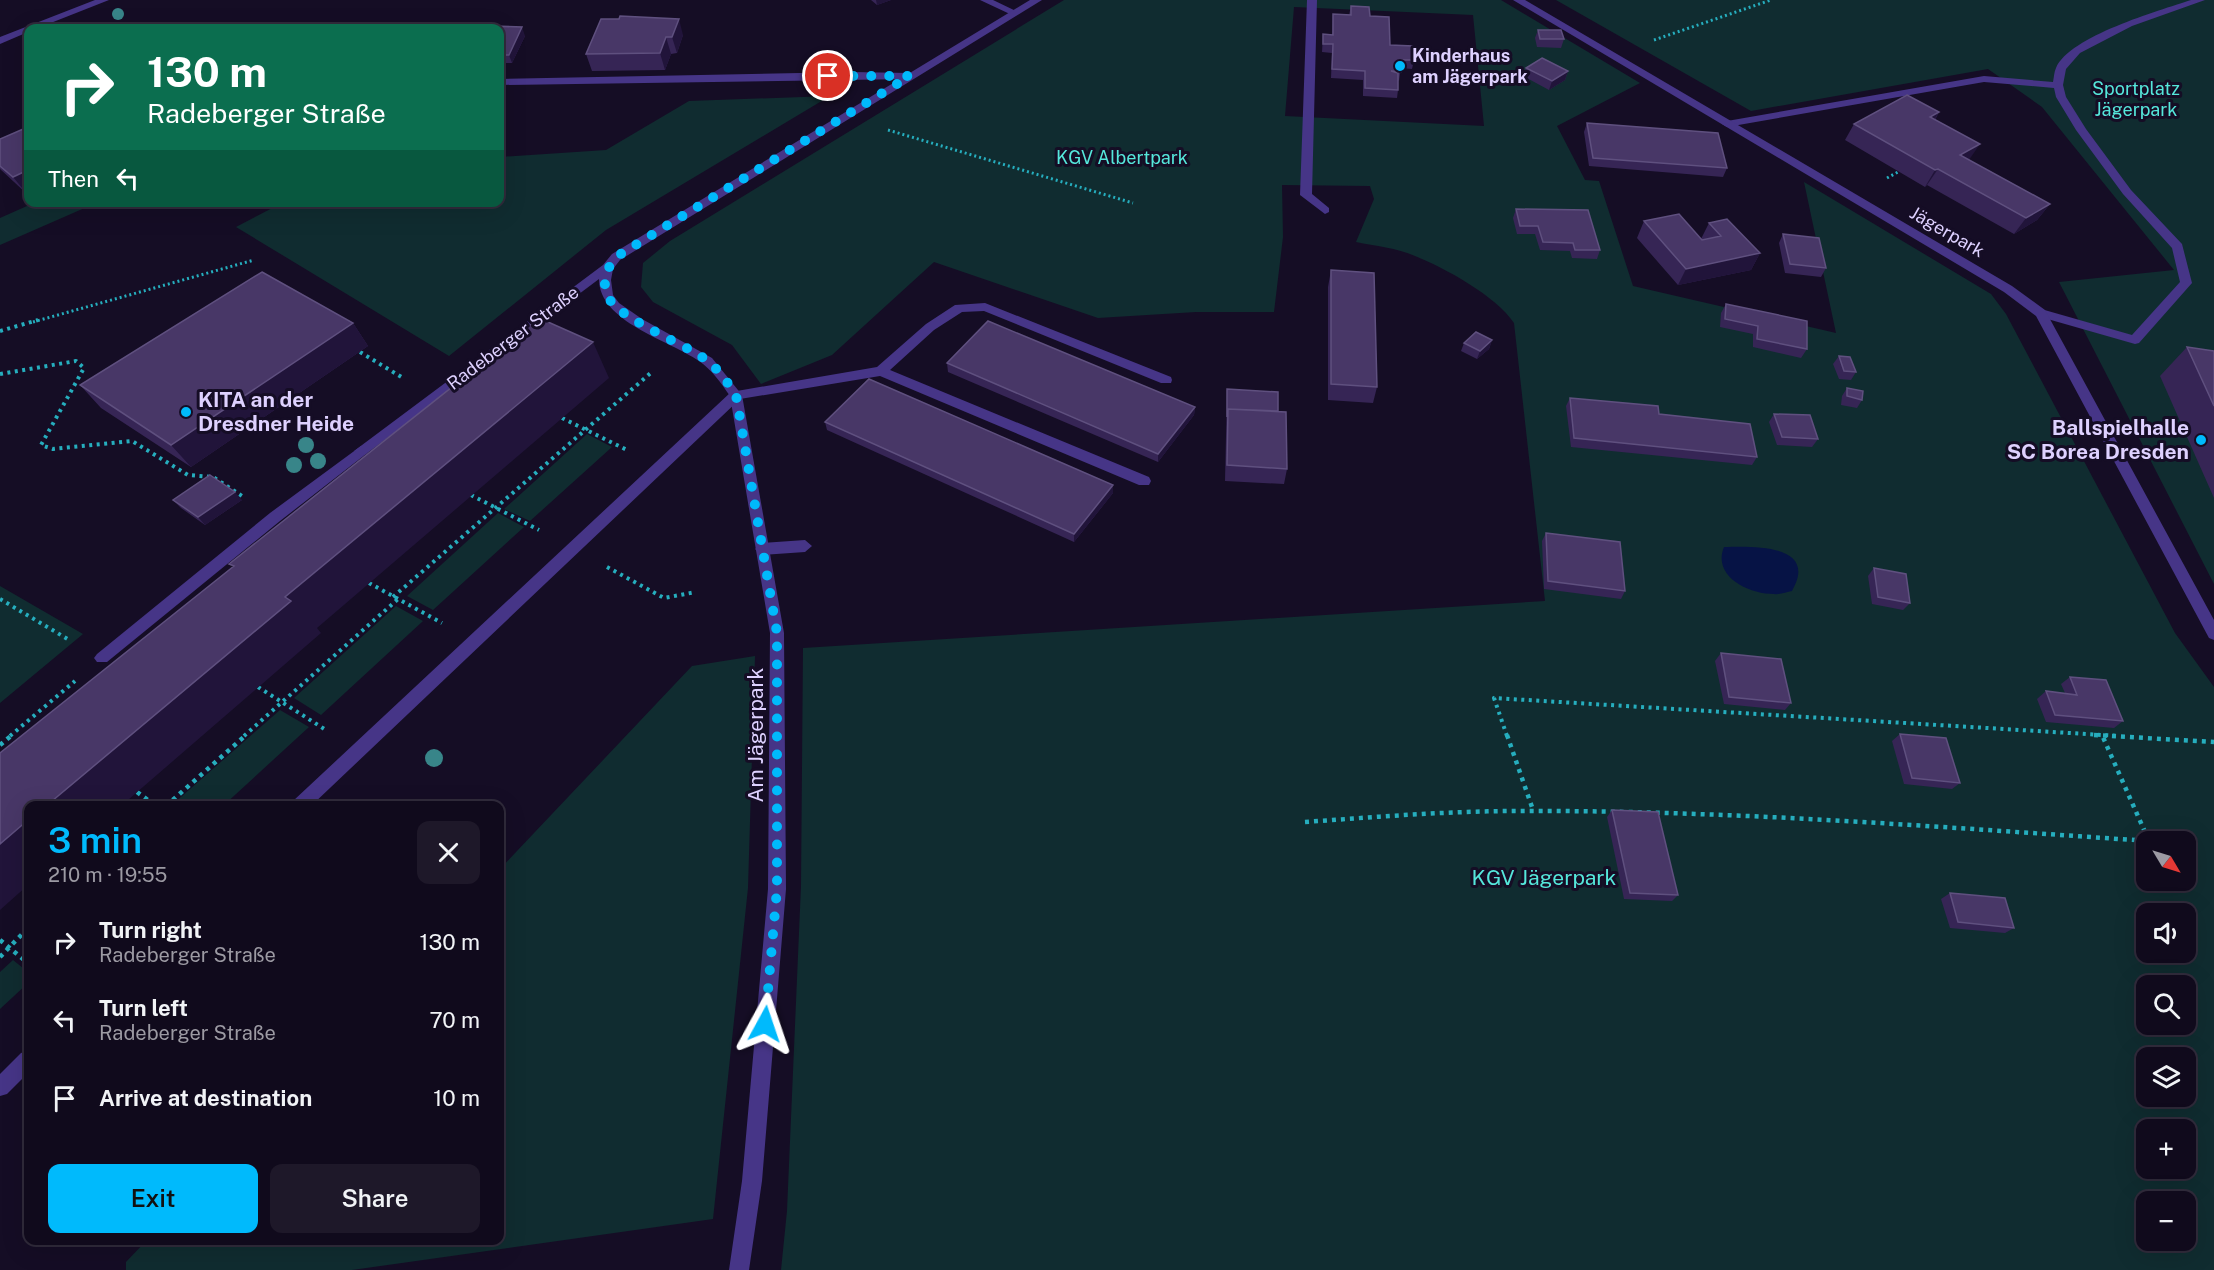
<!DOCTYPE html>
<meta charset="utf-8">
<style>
:root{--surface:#100a1c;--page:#1e1829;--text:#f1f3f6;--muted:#9c9aa3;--line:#302b3b;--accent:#00bafc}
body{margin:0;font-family:"Public Sans",sans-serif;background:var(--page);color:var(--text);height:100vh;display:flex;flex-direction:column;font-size:22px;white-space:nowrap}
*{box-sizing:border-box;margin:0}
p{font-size:20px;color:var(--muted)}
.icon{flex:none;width:33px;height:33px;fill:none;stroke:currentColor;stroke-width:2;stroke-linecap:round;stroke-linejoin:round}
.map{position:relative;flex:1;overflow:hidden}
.details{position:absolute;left:24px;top:801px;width:480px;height:444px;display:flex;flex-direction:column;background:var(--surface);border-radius:12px;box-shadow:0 6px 24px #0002,0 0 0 2px var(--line)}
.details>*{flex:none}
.hud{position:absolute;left:24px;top:24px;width:480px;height:183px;border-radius:12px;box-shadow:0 6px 24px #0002,0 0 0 2px var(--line);background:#0b6e4f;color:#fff;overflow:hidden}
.needle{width:39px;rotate:128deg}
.fabs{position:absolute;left:2136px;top:831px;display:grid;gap:12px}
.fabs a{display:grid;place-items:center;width:60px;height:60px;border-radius:12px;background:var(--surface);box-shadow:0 6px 24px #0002,0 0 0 2px var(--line);font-size:30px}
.pin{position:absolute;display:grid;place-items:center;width:51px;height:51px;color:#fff;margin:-26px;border:3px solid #fff;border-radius:50%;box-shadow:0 2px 6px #0007}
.me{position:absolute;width:66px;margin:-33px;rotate:5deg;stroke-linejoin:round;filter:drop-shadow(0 0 4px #0008)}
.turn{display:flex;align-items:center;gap:21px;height:126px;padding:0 24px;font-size:27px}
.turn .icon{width:78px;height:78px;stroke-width:2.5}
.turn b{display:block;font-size:42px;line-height:51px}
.then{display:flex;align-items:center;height:57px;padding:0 24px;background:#0003;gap:12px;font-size:22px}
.round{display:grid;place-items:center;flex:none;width:63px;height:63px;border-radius:12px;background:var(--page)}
.headline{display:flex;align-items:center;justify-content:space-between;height:102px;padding:0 24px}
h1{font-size:36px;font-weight:600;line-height:45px;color:var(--accent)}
.action{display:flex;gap:12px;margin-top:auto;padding:12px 24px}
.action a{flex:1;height:69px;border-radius:12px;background:var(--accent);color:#111;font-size:24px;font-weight:600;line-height:69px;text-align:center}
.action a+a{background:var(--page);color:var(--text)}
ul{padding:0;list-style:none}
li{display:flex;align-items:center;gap:18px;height:78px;padding:0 24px}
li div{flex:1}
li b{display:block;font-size:22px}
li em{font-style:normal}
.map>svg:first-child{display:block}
</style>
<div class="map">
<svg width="2214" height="1270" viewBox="0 0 2214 1270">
<rect width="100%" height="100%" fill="#150d25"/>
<path fill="#102c30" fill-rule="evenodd" d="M1064 0H1501L1640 83 1557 126 1585 180 1599 181 1633 286 1836 333 1804 182 1991 294 2006 314 2175 633 2214 687V1270H781L787 1211 801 886 803 648 1545 601 1514 323C1496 296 1445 268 1415 256 1397 248 1375 246 1356 242L1374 199 1370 186 1282 185 1283 237 1274 312H1196L1098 318 934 262 832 355 761 384 732 345 653 302 641 287 643 263 670 241ZM1294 7 1473 15 1484 126 1285 116ZM2146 842H2186V880H2146ZM2146 914H2186V952H2146ZM2146 986H2186V1024H2146ZM2146 1058H2186V1096H2146ZM2146 1130H2186V1168H2146ZM2146 1202H2186V1240H2146Z
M1556 0H2214V584L2059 282 2174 270 2042 107 1988 69 1751 111Z
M830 96 606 230 449 356 236 227 282 203 500 202V157L606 150 689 101Z
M36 202H96V203L0 245V218Z
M587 434 612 447 530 521 504 509Z
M498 513 524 527 433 610 407 596Z
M0 586 83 634 0 703Z
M396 606 423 621 321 715 294 698Z
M755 656 748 888 713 1219 352 1270H126V1262L146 1241 500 1240V869L692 666Z
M280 710 309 727 224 805 173 804Z
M13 960 28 972V983L0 1009V972Z"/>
<path fill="#061345" d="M1724 547C1753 546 1819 544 1792 591 1786 592 1779 595 1774 594 1748 594 1712 576 1724 547Z"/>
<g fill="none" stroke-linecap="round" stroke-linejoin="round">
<path stroke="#26aebe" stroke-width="3" stroke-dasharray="2 3" stroke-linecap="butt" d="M1654 40 1771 0
M888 130 1133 203
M1887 178 1898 172
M33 322 254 260"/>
<path stroke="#26aebe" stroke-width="4" stroke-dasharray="3 4.5" stroke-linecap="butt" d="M0 331 38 320
M360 352 403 378
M0 374 76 361 84 368 41 445 53 449 132 441 188 475 213 477 242 496
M562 418 627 450
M471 495 539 530
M607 567 664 598 696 592
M369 583 442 623
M393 597 653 371
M0 599 71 641
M258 687 326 730
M10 736 75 681
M244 736 398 599
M1507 736 1494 698 2119 736"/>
<path stroke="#26aebe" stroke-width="4.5" stroke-dasharray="4 5" stroke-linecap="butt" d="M1507 735 1533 810
M2094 735 2214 742
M0 745 12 735
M137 792 156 806
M166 806 246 735
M1305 822C1376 817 1447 811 1518 811 1729 810 1939 827 2149 841L2102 735
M0 940 28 963
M0 957 28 928"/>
<path fill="#463587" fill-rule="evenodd" d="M980 0H993L1020 13 1012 15Z
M1307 0H1317L1312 194 1329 208V212L1325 214 1300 195Z
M2191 0H2205L2132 26 2080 53 2066 69 2063 85 2066 97 2086 129 2131 190 2182 244 2192 283 2139 343 2135 344 2037 316 2035 313 2041 309 2132 335 2180 282 2172 248 2123 194 2076 130 2056 97 2054 88 1984 82 1727 127 1722 124 1727 121 1984 76 2053 82C2054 77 2054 72 2056 68 2070 36 2158 11 2191 0Z
M852 72 910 73 915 76 910 79 500 85V79Z
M985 303 1171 377 1172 380 1171 383H1161L984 311 962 312 934 330 890 370 1149 477 1151 481 1149 485H1139L880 376 740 399 311 806H291L293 801 731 392 877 367 926 324 955 305Z
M361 446 368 451 366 454 280 521 107 662H97L94 658 97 654 270 513Z
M805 540 812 546 805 552 762 555 755 549 762 543Z
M28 1051V1073L7 1094 0 1096V1074L21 1053Z"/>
<path fill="#463587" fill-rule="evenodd" d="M1030 0H1042L620 260 613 269 611 280 613 295 619 303 642 319 712 358 742 395 784 633 786 889 762 1181 749 1270H729L742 1181 768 889 770 633 730 396C721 383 712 370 699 361 669 340 599 322 599 279L366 454 361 456 354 451 603 265 612 254Z
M1513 0H1525L2012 286 2045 310 2214 620V640L2209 638 2036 316 2004 292Z"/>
<path fill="#463587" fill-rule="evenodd" d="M95 0H109L38 28H28V32L0 44V37Z"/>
</g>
<g fill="#388589">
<circle cx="118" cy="14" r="6"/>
<circle cx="306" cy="445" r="8"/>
<circle cx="318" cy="461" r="8"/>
<circle cx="294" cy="465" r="8"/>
<circle cx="434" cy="758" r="9"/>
</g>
<path fill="#362555" d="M871 0H891L877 5Z
M1351 6 1370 16 1390 45 1414 60 1412 69 1401 68 1399 81 1398 80V90L1397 98 1363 96V80L1331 78 1332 53 1322 52 1323 34 1332 35 1333 14 1349 15Z
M619 19 683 35 677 53 671 54 665 70 592 71 586 54Z
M500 28 525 36 512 63H500Z
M1538 30 1564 39 1561 48 1537 47 1535 38Z
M1526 68 1568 71 1565 80 1549 90 1523 76Z
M1939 112 1935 120 1969 160 2050 204 2037 220 2014 234 1927 185 1925 187 1845 140 1854 124Z
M1587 123 1727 168 1723 177 1589 166 1584 132Z
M0 139 27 194 0 169Z
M1516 209 1600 250 1597 259 1572 258 1570 251 1540 250 1535 234H1517L1513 218Z
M1644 221 1701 239 1709 223 1760 253 1751 270 1678 285 1637 238Z
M1783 234 1826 268 1821 277 1785 273 1779 243Z
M1331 270 1377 387 1373 403 1328 400V287Z
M1726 304 1807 349 1801 358 1753 347V334L1720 327 1721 313Z
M353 323 368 346 191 467 101 408 80 385Z
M1492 340 1489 349 1477 359 1461 351 1464 343Z
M2187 347 2214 351V498L2160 376Z
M1839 356 1856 372 1851 380 1839 379 1833 364Z
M947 363 1195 407 1194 415 1158 462 948 372Z
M1847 388 1862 400 1857 408 1841 405 1842 396Z
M1227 389 1278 411 1287 469 1284 484 1225 481Z
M1570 398 1757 457 1752 465 1571 447 1566 406Z
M1774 414 1818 439 1812 447 1777 445 1769 422Z
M825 422 1113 485V493L1074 542 827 430Z
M173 500H242L205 525 181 508Z
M1546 533 1625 591 1621 599 1544 589 1542 541Z
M1874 568 1910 603 1903 610 1872 604 1868 576Z
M1721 653 1791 703 1785 710 1724 704 1715 661Z
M2070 677 2123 721 2114 728 2046 722 2037 699 2046 691 2065 693 2061 684Z
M1900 734 1960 783 1952 789 1904 784 1892 741Z
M1612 810 1678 895 1672 901 1624 899 1607 817Z
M1950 893 2014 928 2005 933 1950 928 1941 899Z"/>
<path fill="#21143a" d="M876 0H891L877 5Z
M679 19 683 35 677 53 672 37Z
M522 27 525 36 512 63 509 55Z
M666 37 671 54 665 70 660 53Z
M1568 71 1565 80 1549 90 1552 81Z
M1939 112 1929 129 1930 117Z
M1980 144 1969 160 1960 155Z
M1938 169 1927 185 1925 187 1935 170Z
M28 170V193L27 194 13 177Z
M2050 204 2037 220 2014 234 2026 218Z
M1760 253 1751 270 1678 285 1686 269Z
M353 323 368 346 191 467 171 445Z
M1492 340 1489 349 1477 359 1480 351Z
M593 342 609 378 317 628 321 633 121 806H46L285 597Z
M1195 407 1194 415 1158 462V454Z
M1113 485V493L1074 542V534Z
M235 492 242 500 205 525 198 517Z
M28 820V885L0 910V844Z"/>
<path fill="#483767" stroke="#5f507f" stroke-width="1.5" d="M1351 6 1369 7 1370 16 1389 17 1390 45 1413 46 1414 60H1401V72L1391 71 1398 73V90L1365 88V71L1332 69 1333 44H1323V34L1333 35V14L1351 15Z
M620 16 679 19 672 37H666L660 53 586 54 601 19H619Z
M458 25 522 27 509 55H500V28H437H457Z
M1538 30H1561L1564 39H1540Z
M1542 58 1568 71 1552 81 1526 68Z
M1907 95 1939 112 1930 117 1980 144 1960 155 2050 204 2026 218 1938 169 1935 170 1854 124Z
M1587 123 1718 133 1727 168 1593 158Z
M28 127V170L13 177 0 166V139Z
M1516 209 1588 210 1600 250H1575L1573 243 1543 242 1538 226H1520Z
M1679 214 1702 240 1721 236 1709 223 1727 219 1760 253 1686 269 1644 221Z
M1783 234 1819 238 1826 268 1790 264Z
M1331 270 1374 273 1377 387 1331 384Z
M262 272 353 323 171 445 80 385Z
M1726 304 1807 321V349L1757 339 1758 326 1725 319Z
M539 318 593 342 285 597 291 601 46 806H28V820L0 844V753L234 566 229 564Z
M988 321 1195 407 1158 454 947 363Z
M1476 332 1492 340 1480 351 1464 343Z
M2187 347 2214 351V406Z
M1839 356 1850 357 1856 372 1844 371Z
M869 379 1113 485 1074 534 825 422Z
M1847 388 1863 391 1862 400 1847 396Z
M1227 389 1278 392V411L1228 409 1227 417Z
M1570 398 1658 406 1659 414 1750 424 1757 457 1574 438Z
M1228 409 1286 412 1287 469 1227 465Z
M1774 414 1810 415 1818 439 1782 437Z
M210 475 235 492 198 517 173 500Z
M1546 533 1620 542 1625 591 1548 581Z
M1874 568 1906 574 1910 603 1878 597Z
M1721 653 1781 659 1791 703 1729 697Z
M2070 677 2106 680 2123 721 2055 715 2046 691 2077 695Z
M1900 734 1946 738 1960 783 1912 778Z
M1612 810 1658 812 1678 895 1630 893Z
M1950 893 2005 898 2014 928 1958 922Z"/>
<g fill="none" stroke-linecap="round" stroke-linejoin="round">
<path stroke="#00bafc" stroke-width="10" stroke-dasharray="0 18" d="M765 1024 777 889V633L736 395C726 380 716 366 702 357 681 343 622 319 610 300 600 285 606 269 616 257L910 76H828"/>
</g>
<g fill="#00bafc" stroke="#150d25" stroke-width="2">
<circle cx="1400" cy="66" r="6"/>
<circle cx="186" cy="412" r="6"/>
<circle cx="2201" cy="440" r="6"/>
</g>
<g text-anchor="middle" stroke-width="6" stroke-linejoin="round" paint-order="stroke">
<g font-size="18" font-weight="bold" fill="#ded1ff" stroke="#150d25" text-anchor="start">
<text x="1412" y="62">Kinderhaus<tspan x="1412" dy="21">am Jägerpark</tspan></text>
</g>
<g font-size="18" fill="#55e7db" stroke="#150d25">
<text x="2136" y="95">Sportplatz<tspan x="2136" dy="21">Jägerpark</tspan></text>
<text x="1122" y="164">KGV Albertpark</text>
</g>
<g font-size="18" fill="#ded1ff" stroke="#150d25">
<text transform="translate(1947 232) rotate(30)" y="6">Jägerpark</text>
<text transform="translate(513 338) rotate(-37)" y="6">Radeberger Straße</text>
</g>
<g font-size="21" font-weight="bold" fill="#ded1ff" stroke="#150d25" text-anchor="start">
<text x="198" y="407">KITA an der<tspan x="198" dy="24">Dresdner Heide</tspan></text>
<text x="2189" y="435" text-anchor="end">Ballspielhalle<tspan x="2189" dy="24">SC Borea Dresden</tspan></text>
</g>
<g font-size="21" fill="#ded1ff" stroke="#150d25">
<text transform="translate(756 735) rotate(-90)" y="7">Am Jägerpark</text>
</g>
<g font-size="21" fill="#55e7db" stroke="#150d25">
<text x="1544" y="885">KGV Jägerpark</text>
</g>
</g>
</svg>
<div class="fabs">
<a><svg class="needle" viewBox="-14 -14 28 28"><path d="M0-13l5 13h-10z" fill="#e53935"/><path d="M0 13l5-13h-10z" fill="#9c9aa3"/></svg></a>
<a><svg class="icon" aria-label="sound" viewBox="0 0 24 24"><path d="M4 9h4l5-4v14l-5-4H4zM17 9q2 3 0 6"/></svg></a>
<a><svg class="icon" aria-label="search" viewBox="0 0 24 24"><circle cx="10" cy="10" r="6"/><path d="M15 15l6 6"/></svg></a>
<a><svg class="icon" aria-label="layers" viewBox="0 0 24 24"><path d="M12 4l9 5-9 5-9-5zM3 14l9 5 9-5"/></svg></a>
<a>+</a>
<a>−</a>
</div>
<div class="pin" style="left:828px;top:76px;background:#d93025"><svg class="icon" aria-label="arrive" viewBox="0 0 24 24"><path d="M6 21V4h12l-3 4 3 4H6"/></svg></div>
<svg class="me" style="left:765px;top:1024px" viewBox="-20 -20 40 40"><path d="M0-17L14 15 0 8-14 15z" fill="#00bafc" stroke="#fff" stroke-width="4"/></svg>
<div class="hud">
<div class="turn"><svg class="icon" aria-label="right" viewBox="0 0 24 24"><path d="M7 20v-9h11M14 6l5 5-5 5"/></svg><div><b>130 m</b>Radeberger Straße</div></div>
<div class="then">Then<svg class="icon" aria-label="left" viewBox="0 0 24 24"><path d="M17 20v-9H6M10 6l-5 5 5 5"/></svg></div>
</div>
<section class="details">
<div class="headline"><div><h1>3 min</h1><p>210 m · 19:55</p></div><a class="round"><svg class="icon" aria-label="close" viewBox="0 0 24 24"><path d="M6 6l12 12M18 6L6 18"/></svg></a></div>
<ul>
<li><svg class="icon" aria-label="right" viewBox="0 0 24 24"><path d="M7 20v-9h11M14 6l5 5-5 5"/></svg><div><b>Turn right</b><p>Radeberger Straße</p></div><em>130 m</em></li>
<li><svg class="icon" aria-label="left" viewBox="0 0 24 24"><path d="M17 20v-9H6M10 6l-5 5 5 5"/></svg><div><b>Turn left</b><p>Radeberger Straße</p></div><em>70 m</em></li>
<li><svg class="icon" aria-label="arrive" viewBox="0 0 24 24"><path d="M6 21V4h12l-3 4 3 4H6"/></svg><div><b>Arrive at destination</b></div><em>10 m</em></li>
</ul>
<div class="action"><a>Exit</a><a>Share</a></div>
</section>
</div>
